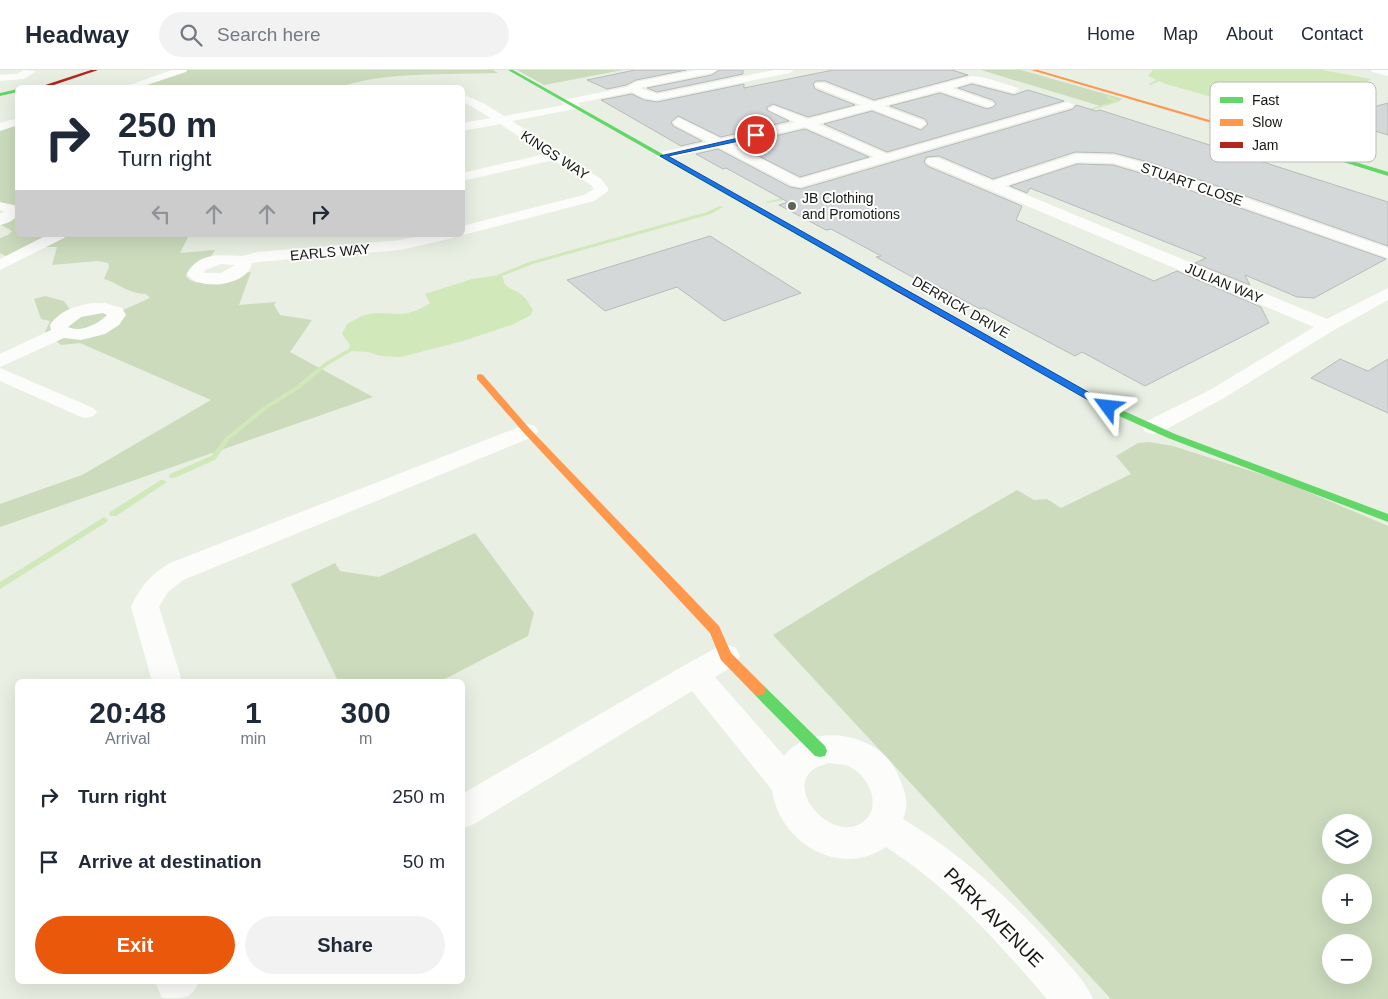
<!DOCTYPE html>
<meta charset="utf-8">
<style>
:root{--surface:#fff;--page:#f2f2f3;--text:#1f2937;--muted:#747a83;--line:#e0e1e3;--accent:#ea580c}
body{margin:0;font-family:Helvetica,sans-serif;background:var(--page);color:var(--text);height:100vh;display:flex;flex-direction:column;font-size:19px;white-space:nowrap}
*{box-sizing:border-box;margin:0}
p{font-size:16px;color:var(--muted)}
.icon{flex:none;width:28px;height:28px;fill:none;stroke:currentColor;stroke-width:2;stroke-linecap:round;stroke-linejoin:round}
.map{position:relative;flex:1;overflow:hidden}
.drawer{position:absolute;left:15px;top:609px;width:450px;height:305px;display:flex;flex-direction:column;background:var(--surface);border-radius:8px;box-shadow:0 5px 20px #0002}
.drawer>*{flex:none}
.top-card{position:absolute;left:15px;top:15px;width:450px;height:152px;border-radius:8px;box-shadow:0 5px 20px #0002;background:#fff;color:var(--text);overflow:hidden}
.controls{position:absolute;left:1322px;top:744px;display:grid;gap:10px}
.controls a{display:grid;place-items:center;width:50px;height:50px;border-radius:50%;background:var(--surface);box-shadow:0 5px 20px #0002;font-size:25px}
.pin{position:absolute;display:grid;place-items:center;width:42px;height:42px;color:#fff;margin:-21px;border:2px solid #fff;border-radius:50%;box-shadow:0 1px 5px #0007}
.me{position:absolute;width:55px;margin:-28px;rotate:300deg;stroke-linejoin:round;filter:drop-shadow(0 0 4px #0008)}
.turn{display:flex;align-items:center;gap:18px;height:105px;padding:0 20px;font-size:22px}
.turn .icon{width:65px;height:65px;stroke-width:2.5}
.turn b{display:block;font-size:35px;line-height:42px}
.lanes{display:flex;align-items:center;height:48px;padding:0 20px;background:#0003;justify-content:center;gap:25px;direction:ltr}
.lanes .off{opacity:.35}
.eta{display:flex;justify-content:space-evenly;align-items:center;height:85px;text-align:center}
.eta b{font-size:30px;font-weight:700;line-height:35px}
.cta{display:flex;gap:10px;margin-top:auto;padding:10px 20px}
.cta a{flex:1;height:58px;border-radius:30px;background:var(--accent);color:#fff;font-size:20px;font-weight:700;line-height:58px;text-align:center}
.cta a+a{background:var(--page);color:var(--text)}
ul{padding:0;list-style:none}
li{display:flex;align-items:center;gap:15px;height:65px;padding:0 20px}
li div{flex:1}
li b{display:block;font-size:19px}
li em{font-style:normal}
header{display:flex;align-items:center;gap:30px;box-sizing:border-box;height:70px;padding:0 25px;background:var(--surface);border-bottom:1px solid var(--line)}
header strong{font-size:24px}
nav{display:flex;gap:28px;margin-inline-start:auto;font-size:18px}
.search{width:350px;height:45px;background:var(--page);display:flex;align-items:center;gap:12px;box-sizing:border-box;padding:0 18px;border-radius:28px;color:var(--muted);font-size:19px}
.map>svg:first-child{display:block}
</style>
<header>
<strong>Headway</strong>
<div class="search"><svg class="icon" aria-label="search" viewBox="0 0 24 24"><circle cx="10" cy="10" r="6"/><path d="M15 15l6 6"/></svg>Search here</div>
<nav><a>Home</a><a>Map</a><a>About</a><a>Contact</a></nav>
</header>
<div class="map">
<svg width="1388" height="929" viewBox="0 0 1388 929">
<rect width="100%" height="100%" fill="#e9f0e3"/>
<path fill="#cbdbbc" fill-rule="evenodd" d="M188 0H493L498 3C450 5 381 1 338 18H132Z
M517 0H623L544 15Z
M981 0H1021L1123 29 1100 36Z
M17 54V137L0 135V59Z
M17 143 18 165H51L9 188 0 183V168L8 165 12 161 1 155Z
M66 165H189L180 183 215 180C207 196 190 190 186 206 198 223 234 203 251 202L239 235 276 232 274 235 280 245 312 250 290 282 373 327 0 457V434L82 405 211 330 80 273 61 275 45 262 50 251 41 249 34 229 45 226 64 231 71 241C87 238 109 229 123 240L150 228 146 224C129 224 120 214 104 209L109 197 108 193 98 191 52 195 57 177H45Z
M1149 372 1173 376 1285 412 1388 456V929H1111L773 565 869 506 1017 420 1034 430 1047 429 1061 438 1131 404 1116 386 1138 373ZM1331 752H1364V785H1331ZM1331 812H1364V845H1331ZM1331 872H1364V905H1331Z
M475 463 534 543 528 566 441 611H338L291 514 335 493 340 501 379 507Z"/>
<path fill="#d0e8ba" d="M1153 0H1322L1371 9C1359 18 1345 19 1331 24 1309 33 1293 44 1268 43L1166 14 1148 6Z
M500 205 503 207C503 219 516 219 523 226 527 229 530 236 533 240L531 245 514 254 463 271 401 287 380 286 368 282 352 281 349 279 350 275 342 264 347 254C353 251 359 247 365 245 392 238 400 253 430 233L425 224 472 209Z"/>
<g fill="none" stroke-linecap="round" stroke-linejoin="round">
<path fill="#d0e8ba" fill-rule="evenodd" d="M1166 6 1169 7 1151 15 1148 14Z
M1107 24H1109L1110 27 1121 31 1083 43V41L1115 31 1107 29Z
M940 83 943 84 916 92 914 91Z
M792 126 794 127V128L767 133 765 132Z
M719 136 723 137 711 144 533 194 502 206 497 205 529 192 707 142Z
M350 278 353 280 352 281 328 295 299 319 267 339 230 369 215 390 174 408H170L169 406 170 404 211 386 226 367 263 337 295 317 324 293Z
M161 410H163L167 412 116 446H110L109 444 110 442Z
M104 447 108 450 107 452 0 519V512Z"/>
</g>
<path fill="#d4d8d8" stroke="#b7bbba" d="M635 0H686L636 10 626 15 607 19 587 10Z
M719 0H743V4L657 22 647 18 712 5Z
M833 0H952L968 5 874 30 825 11H816L813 14 815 19 855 35 808 47 773 34 767 37V40L789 51 721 67 678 46 671 52 673 56 702 71 681 76 601 30 632 24 644 30 657 32 744 14V18Z
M972 14 1014 25 1028 20 1064 31 887 82 824 54 872 41 921 60 928 54 925 49 890 36 940 23 987 39 993 37 996 34 993 30 958 18Z
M1388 33V65L1332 48Z
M1076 35 1096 41 1100 40 1388 132V176L1152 93 1114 83 1075 82 993 109 939 86 926 87 924 92 927 96 1022 136 1016 150 1154 211 1177 201 1261 237 1269 253 1145 316 1082 282 1075 286 984 238 980 239 919 206 914 208 876 187 881 186 831 159 826 160 779 135 788 132 726 98 723 99 696 84 718 79 790 117 801 119 1073 39Z
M805 59 869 87 800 107 737 75Z
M1077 94 1113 95 1140 103 1386 189 1314 228 1297 227 1245 205 1250 215 1195 193 1206 188 1030 118 1027 123 1010 116Z
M710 166 801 223 724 251 677 217 605 241 567 210Z
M1340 289 1368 301 1388 289V343L1311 308Z"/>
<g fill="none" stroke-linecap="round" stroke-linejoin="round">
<path fill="#fcfdfb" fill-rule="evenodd" d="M24 0 36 1 24 9 0 11V5L17 4Z
M172 0H187L186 2 138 18H121Z
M696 0H717L712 3 640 18 657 24 774 0H794L789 3 657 30 644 28 632 22 578 33 581 36 575 39 512 51 601 109 608 118V121L594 131 467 164 460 165H462V156L584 125 594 119 591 115 553 90 462 111V103L545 84 500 54 462 61V53L491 48 462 31V24L485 34 504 46 564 35 561 32 563 30 627 17 636 12Z
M1371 0H1388V6L1372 2Z
M972 6 986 8 1018 18 1019 20 1014 23 972 12 952 18 992 32 994 34 992 36 988 37 940 21 884 36 924 51 926 54 920 58 872 39 818 54 887 84 1064 33 1068 32 1074 35 1072 37 800 117 791 115 718 77 662 90 656 86 657 83 708 72 675 55 673 52 679 48 721 69 795 52 770 41 768 39 774 36 808 49 861 35 816 17 815 15 816 13H824L874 32ZM805 57 874 87 800 109 732 74Z
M18 48V55L0 61V53Z
M1076 84 1114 85 1151 95 1388 178V188L1141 101 1113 93 1077 92 1005 116 1327 249 1388 218V230L1334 260 1224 328 1161 362 1153 364 1145 362 1142 357 1145 352 1210 320 1314 257 928 94 926 91 928 88H938L993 111Z
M0 132 18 136C18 149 12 152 0 155V144L5 141 0 140Z
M47 165H67L64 168 0 200V189Z
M425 165H456L453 168 400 180 257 192 252 193C248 216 199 222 187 204 199 182 219 185 241 186 246 186 252 183 257 182L400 170ZM221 194 235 195 221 203H204L205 200Z
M93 233H105L122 238 126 245 119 255 105 264 81 270 64 268 0 297V284L51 260 50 255C60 240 76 236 93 233ZM103 243 107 245C98 254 81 263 68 257L81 247Z
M0 298 93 338 97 342 93 346 86 348 79 346 0 311Z
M527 354 535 356 538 361 535 366 183 510 168 522 159 537 182 611H152L131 537C140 517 151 504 170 493Z
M726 574 736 578 740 586 736 594 715 607 784 686C807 657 856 661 882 683 892 691 898 703 902 715 907 726 908 738 903 749 961 784 1008 827 1054 878 1068 894 1084 909 1093 929H1047C997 871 951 819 886 777 839 809 779 772 772 720L692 621 474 754 462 759V724L685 595 716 578ZM829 693C835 694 842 694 848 696 869 704 885 740 860 754 826 773 773 705 829 693Z
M158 911H199C192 929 183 929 162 928L156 914Z"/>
<path fill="#63d668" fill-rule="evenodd" d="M508 0H513L899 217 892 219Z
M18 19V22L0 26V23Z
M1326 83 1388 102V106L1324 86Z
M1055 304 1124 341 1175 364 1388 444V452L1168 368 1117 345 1052 309V305Z
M759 614 764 616 825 676 827 681 825 686 820 687 815 686 754 624 752 620 754 616Z"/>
<path fill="#ff974d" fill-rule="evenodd" d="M1031 0H1038L1329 85 1324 86Z
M480 304 483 305 530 359 719 556 731 583 764 616 766 620 764 624 759 626 754 624 721 590 710 563 524 363 477 309V305Z"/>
<path fill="#b3261e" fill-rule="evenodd" d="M91 0H98L45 18H36Z
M892 215H898L1060 307 1058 309H1052L892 219Z"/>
</g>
<path fill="#1a73e8" stroke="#114b97" d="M756 64 758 67 668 86 1111 335V339H1104L660 86Z"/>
<circle fill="#5f645a" stroke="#fff" stroke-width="2" cx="792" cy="136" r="5"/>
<g text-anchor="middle" stroke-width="4" stroke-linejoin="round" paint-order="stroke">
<g font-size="14" fill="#151911" stroke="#fff">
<text transform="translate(555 85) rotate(33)" y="5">KINGS WAY</text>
<text transform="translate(1192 114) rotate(19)" y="5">STUART CLOSE</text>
<text transform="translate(330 182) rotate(-5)" y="5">EARLS WAY</text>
<text transform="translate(1224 213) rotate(23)" y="5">JULIAN WAY</text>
<text transform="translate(961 237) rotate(30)" y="5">DERRICK DRIVE</text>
</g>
<g font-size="14" fill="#151911" stroke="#fff" text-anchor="start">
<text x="802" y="133">JB Clothing<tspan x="802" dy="16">and Promotions</tspan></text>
</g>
<g font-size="19" fill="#151911" stroke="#fff">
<text transform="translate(994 847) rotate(45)" y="7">PARK AVENUE</text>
</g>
</g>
<rect x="1210" y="12" width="166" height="80" rx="8" fill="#fff" stroke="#b9bab8" stroke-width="1"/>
<rect x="1220" y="27" width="23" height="6" fill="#63d668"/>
<rect x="1220" y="49" width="23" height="7" fill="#ff974d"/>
<rect x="1220" y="72" width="23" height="6" fill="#b3261e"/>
<g font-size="14" fill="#151911">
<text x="1252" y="35">Fast</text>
<text x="1252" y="57">Slow</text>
<text x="1252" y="80">Jam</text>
</g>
</svg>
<div class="controls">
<a><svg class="icon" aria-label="layers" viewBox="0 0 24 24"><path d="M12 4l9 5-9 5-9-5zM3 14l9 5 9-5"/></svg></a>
<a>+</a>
<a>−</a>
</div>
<div class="pin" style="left:756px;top:65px;background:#d93025"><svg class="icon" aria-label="arrive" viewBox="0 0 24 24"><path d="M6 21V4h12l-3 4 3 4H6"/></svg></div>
<svg class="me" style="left:1108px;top:337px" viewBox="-20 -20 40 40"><path d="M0-17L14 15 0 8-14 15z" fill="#1a73e8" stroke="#fff" stroke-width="4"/></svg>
<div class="top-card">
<div class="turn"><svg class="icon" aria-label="right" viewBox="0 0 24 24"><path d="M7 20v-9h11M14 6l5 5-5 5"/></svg><div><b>250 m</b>Turn right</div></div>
<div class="lanes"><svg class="icon off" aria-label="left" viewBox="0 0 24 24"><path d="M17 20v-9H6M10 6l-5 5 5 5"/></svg><svg class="icon off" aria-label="ahead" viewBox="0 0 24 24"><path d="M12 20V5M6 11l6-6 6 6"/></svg><svg class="icon off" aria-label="ahead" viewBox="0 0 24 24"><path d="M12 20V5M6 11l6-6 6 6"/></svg><svg class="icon" aria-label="right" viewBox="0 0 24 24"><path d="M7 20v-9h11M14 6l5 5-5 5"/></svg></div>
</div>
<section class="drawer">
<div class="eta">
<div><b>20:48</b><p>Arrival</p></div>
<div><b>1</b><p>min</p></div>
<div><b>300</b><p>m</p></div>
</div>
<ul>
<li><svg class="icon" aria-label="right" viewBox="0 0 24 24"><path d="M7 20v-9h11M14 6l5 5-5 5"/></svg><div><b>Turn right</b></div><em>250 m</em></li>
<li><svg class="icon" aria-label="arrive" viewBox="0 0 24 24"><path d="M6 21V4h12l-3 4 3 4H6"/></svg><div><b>Arrive at destination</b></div><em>50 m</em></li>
</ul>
<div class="cta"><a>Exit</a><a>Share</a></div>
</section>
</div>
